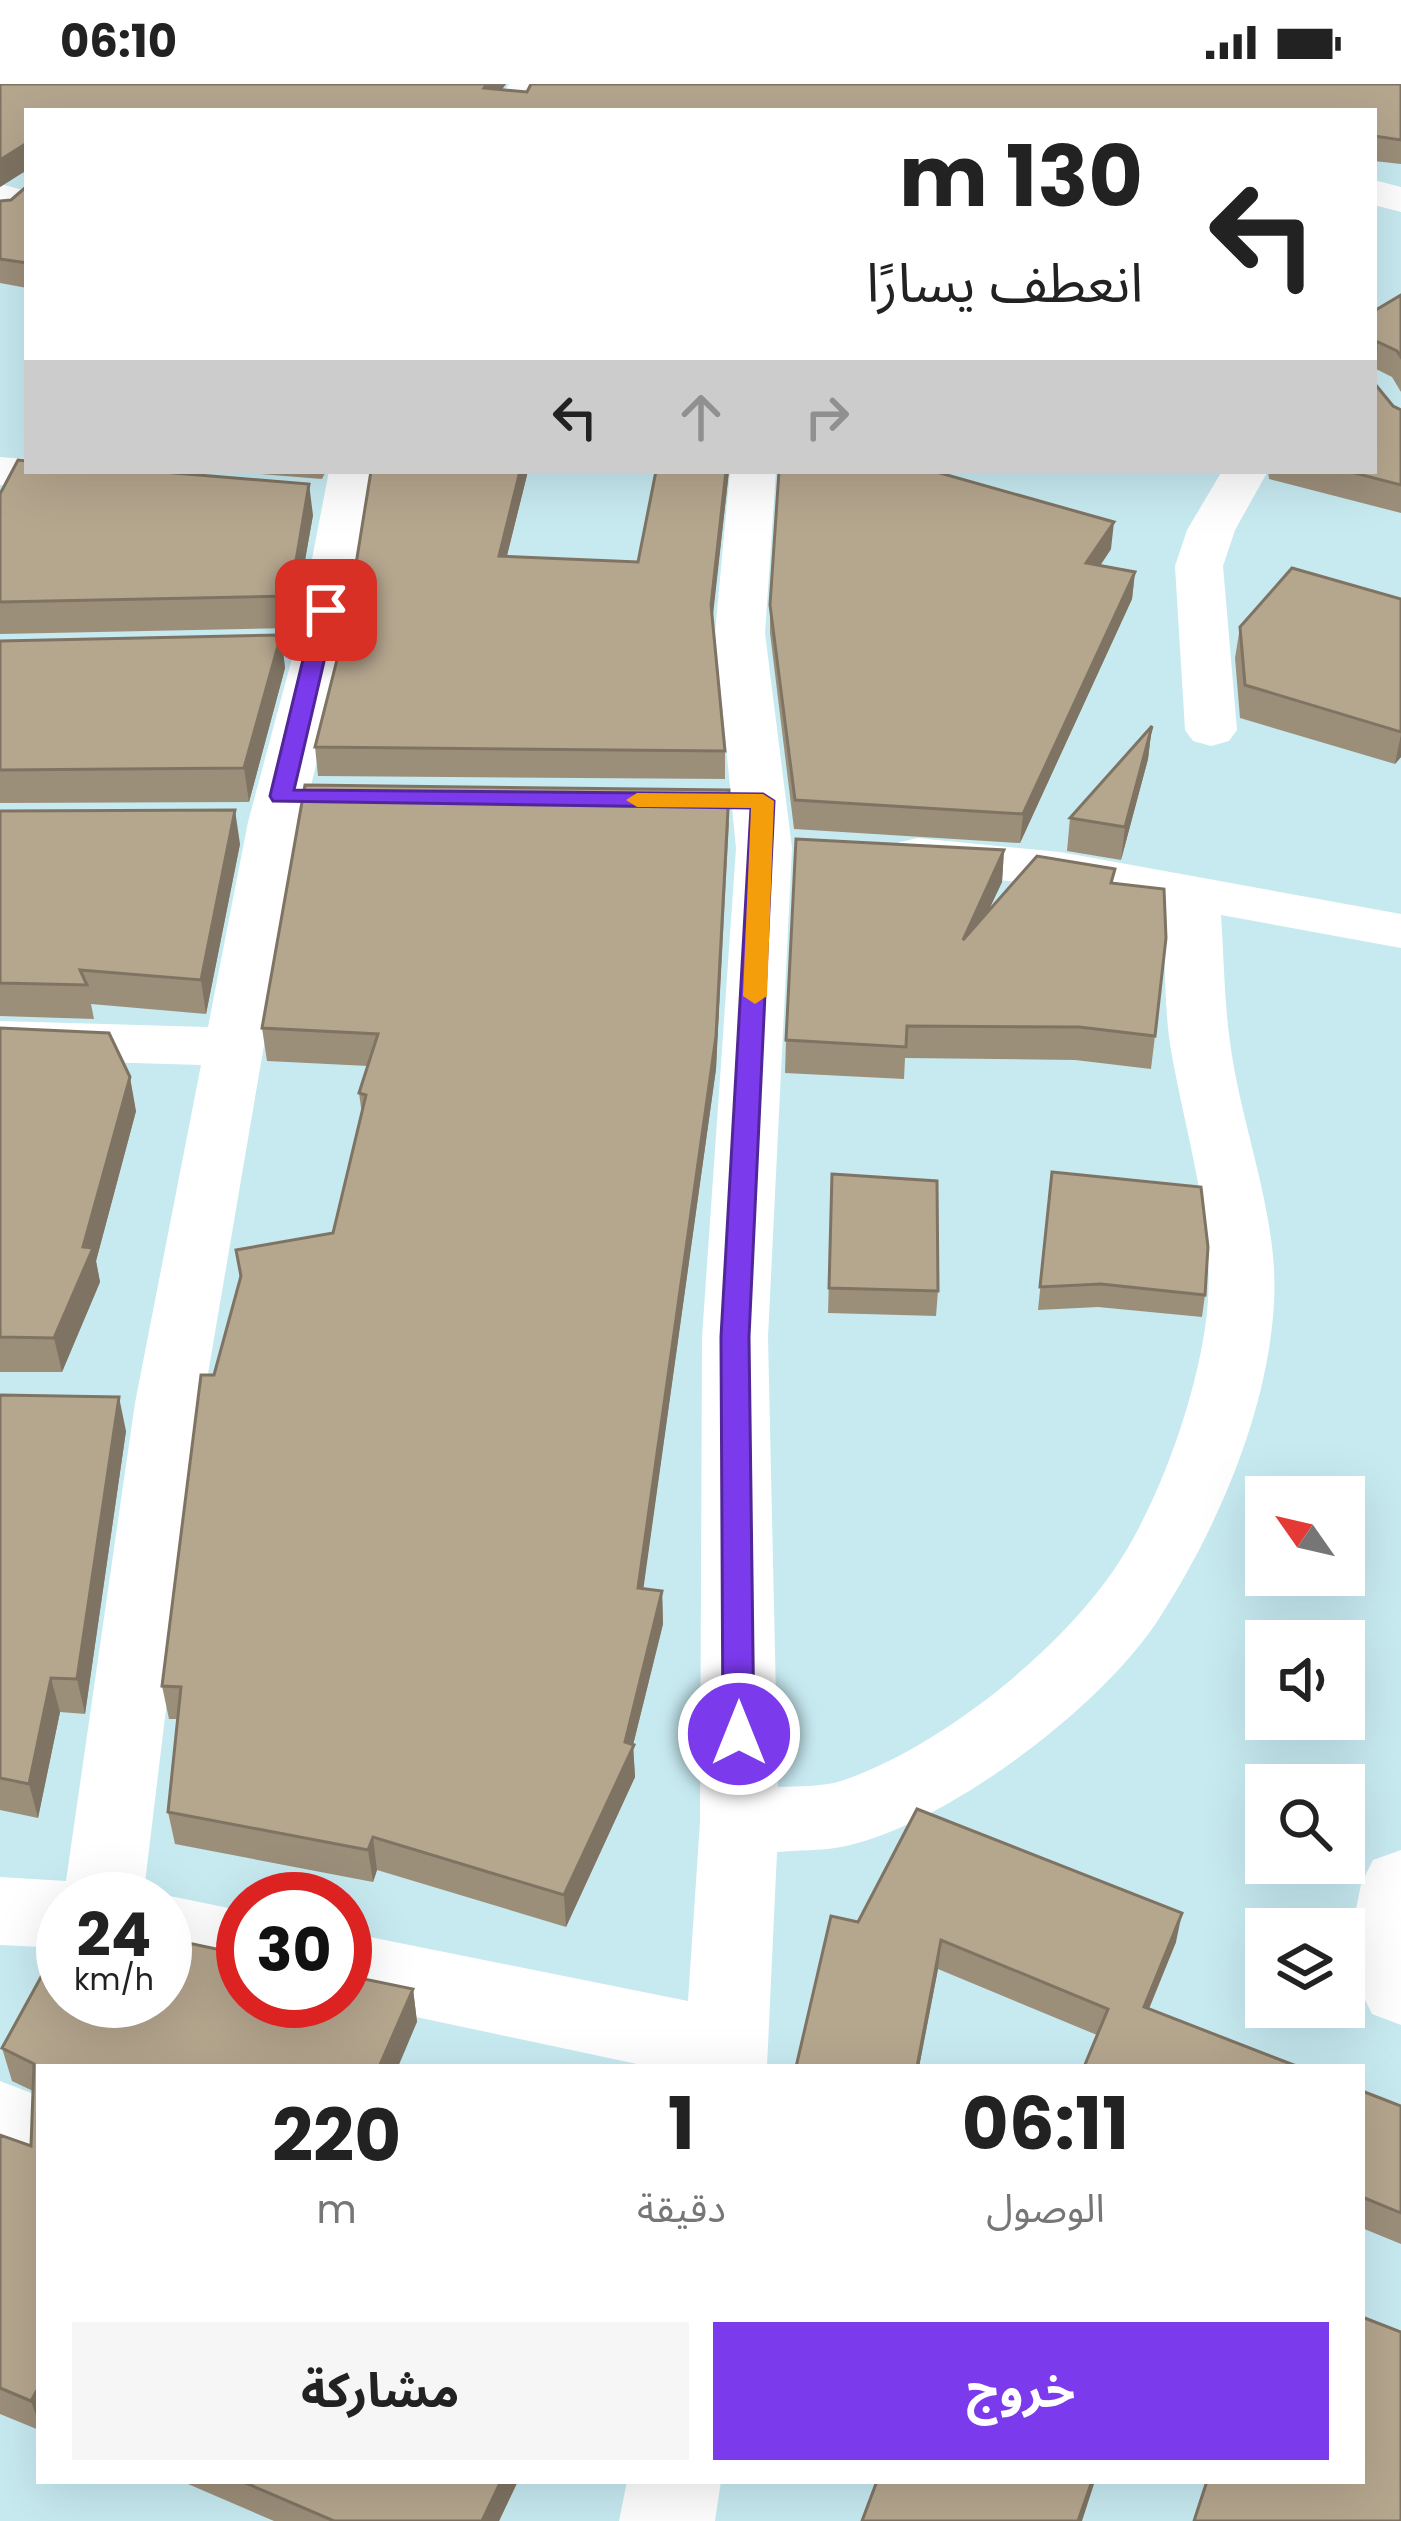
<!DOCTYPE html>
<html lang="ar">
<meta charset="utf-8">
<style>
:root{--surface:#fff;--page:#f6f6f6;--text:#222;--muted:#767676;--accent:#7c3aed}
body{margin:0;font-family:Poppins,"Noto Sans Arabic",sans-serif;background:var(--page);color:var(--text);direction:rtl;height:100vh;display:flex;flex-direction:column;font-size:45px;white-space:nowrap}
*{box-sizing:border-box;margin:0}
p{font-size:39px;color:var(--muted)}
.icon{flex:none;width:66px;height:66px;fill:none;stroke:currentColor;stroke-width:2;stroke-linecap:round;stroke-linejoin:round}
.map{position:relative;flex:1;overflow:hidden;direction:ltr}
.details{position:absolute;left:36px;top:1980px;width:1329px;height:420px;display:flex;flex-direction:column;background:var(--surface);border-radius:0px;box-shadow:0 12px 48px #0002;direction:rtl}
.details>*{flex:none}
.banner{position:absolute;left:24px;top:24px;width:1353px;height:366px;border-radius:0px;box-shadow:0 12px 48px #0002;direction:rtl;background:#fff;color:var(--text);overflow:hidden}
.needle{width:78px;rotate:304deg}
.controls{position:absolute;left:1245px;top:1392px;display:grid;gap:24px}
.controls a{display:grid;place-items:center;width:120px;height:120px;border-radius:0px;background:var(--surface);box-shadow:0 12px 48px #0002;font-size:60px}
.speed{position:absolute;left:36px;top:1788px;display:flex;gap:24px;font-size:60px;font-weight:700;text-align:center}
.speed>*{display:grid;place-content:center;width:156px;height:156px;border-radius:50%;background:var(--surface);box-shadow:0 12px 48px #0002;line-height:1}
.speed small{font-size:30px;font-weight:400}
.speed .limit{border:18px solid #d22;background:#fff;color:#111}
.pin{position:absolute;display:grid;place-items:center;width:102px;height:102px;color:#fff;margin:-51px;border-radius:24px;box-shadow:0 6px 18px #0006}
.me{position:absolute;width:132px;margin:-66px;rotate:0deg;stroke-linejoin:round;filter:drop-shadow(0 0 9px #0008)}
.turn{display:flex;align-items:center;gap:42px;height:252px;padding:0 36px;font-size:54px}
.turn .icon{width:156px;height:156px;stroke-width:2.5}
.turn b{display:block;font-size:84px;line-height:102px}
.lanes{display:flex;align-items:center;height:114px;padding:0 36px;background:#0003;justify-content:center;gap:60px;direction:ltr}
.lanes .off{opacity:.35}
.eta{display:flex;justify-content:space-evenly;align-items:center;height:204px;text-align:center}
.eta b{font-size:72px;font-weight:700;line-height:84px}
.cta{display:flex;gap:24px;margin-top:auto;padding:24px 36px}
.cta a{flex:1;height:138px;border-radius:0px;background:var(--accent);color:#fff;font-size:48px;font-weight:700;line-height:138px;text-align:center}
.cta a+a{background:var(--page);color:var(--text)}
.status{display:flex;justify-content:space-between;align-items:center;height:84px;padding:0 60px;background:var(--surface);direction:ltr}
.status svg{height:33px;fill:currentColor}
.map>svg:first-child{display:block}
</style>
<div class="status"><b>06:10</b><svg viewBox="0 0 49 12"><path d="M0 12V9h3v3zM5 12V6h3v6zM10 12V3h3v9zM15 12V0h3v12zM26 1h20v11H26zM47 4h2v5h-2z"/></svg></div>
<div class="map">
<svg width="1401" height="2437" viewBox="0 0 1401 2437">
<rect width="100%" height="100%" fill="#c7eaf1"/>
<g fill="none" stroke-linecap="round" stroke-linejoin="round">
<path fill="#fff" fill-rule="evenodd" d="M509 0H545L528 27H490Z
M1374 96 1401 103V128L1374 121Z
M0 100 27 107V131L0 124Z
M0 373 27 375V387H122L127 394 120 404 104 408 0 401Z
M329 387H375L345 563 302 738 203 1319 143 1815H63V1864L0 1861V1793L66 1797 135 1319 201 981 0 975V937L208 943 248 738 295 563Z
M730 387H776L765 549 792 764 768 1253 778 1703C798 1702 822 1703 841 1697 934 1666 1047 1577 1106 1497 1157 1429 1202 1302 1208 1217 1213 1135 1185 1047 1171 966 1163 919 1166 868 1163 821L1060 802 917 788 897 783 889 771 897 759 917 754 1060 768 1401 830V864L1221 831C1224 873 1224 916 1230 958 1241 1044 1279 1131 1274 1219 1268 1327 1218 1443 1160 1533 1104 1622 944 1743 841 1763 820 1767 798 1766 777 1768L767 1983H651L341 1917 345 1848 688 1917 700 1738 702 1253 736 764 715 549Z
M1222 387H1268L1235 446 1223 482 1237 646 1229 657 1211 662 1193 657 1185 646 1175 482 1187 446Z
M1401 1766V1941L1372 1930 1346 1877 1361 1800 1373 1776Z
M165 1811 243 1827V1897L165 1881V1815H155Z
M0 1997 39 2012V2090L0 2075Z
M627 2397H721L715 2437H619Z"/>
</g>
<path fill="#9c8f7a" d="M0 0H506L502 5 527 8 1401 0V80L1374 77V27H27V204L0 199V117L11 116 26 103 25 87 0 103Z
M1401 211V308L1392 293 1376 285 1375 300 1393 322 1401 326V429L1269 395 1268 387H1374V227Z
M224 387H326L322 395Z
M528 387 507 472 638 478 729 387 712 535 725 667V695L318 692 315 663 347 536Z
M0 410 313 431 293 544 0 550Z
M1111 465 1100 482 1135 488 1132 515 1020 759 794 745 770 549V521Z
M1401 515V673L1395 680 1240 634 1235 574 1240 543Z
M281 551 285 584 249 718 0 719V557Z
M1152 642 1148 675 1121 776 1067 767 1070 734Z
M0 727 240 760 206 930 91 920 94 935 0 932Z
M729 737 716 985 643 1504 662 1507 663 1540 633 1661 635 1693 566 1843 377 1786 373 1798 175 1760 168 1728 178 1635H169L162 1602 214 1291 240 1195 236 1166 333 1149 362 1031 359 1009 368 982 267 977 262 944Z
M1004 766 1002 798 988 827 1113 799 1155 952 1151 985 1075 976 905 974 904 995 785 989 786 956Z
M0 944 136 1027 96 1177 100 1198 62 1288H0Z
M1052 1088 1205 1211 1202 1233 1098 1223 1038 1226Z
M832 1090 938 1207 936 1232 828 1229Z
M0 1311 126 1347 85 1630 60 1628 38 1734 0 1726Z
M858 1838 1176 1858 1149 1925 1097 1951 938 1885 919 1983H796Z
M413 1905 417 1938 39 1983V2346L0 2330V2051L31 2062 33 2007 12 1997 2 1964 243 1917Z
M1362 2007 1401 2022V2160L1362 2144Z
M181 2397H518L499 2437H274Z"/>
<path fill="#7f7463" d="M487 0H506L485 27 484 4Z
M24 61 27 86 0 103V76Z
M520 387H528L500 499 499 472Z
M726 387H729L711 549V521Z
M309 400 313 431 293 544 290 512Z
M1114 438 1111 465 1083 507 1086 479Z
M1135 488 1132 515 1020 759 1023 730Z
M281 551 285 584 249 718 244 684Z
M1152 642 1148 675 1121 776 1125 743Z
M1401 650V673L1395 680Z
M729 706 716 985 639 1536 638 1504Z
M235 726 240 760 206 930 201 896Z
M1004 766 1002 798 960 888 963 856Z
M130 993 136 1027 96 1177 100 1198 62 1288 54 1254 83 1163Z
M119 1313 126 1347 85 1630 77 1595Z
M662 1507 663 1540 633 1661 635 1693 566 1843 564 1811 625 1658Z
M51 1594 60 1628 38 1734 29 1700Z
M373 1753 377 1786 373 1798 368 1766Z
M1182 1829 1176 1858 1138 1951 1144 1923Z
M941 1856 938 1885 919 1983H917Z
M413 1905 417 1938 398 1983H379Z
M36 2308 39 2317V2340L31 2317Z
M501 2397H518L499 2437H482Z
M1092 2397H1095L1082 2437H1078Z"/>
<path fill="#b5a68e" stroke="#7f7463" stroke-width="3" d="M0 0H487L484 4 527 8 531 0H1401V56L1374 52V27H27V179L0 175V117L11 116 26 103 24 61 0 76Z
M1401 211V273L1397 267 1376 257 1375 300 1393 322 1401 326V401L1347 387H1374V227Z
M18 376 27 377V387H150L309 400 290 512 0 518V410Z
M371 387H520L499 472 638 478 656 387H726L711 521 725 667 315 663 347 536Z
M779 387H933L1114 438 1086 479 1135 488 1023 730 795 716 770 521Z
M1292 484 1401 515V648L1245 601 1240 543Z
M281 551 244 684 0 686V557Z
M1152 642 1125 743 1070 734Z
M305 701 729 706 716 952 638 1504 662 1507 625 1658 634 1661 564 1811 373 1753 368 1766 168 1728 181 1603 162 1602 201 1291H214L241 1192 236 1166 333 1149 366 1011 359 1009 378 950 262 944Z
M235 726 201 896 80 886 87 901 0 899V727Z
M796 755 1004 766 963 856 1037 772 1115 785 1111 799 1164 805 1166 854 1155 952 1079 943 907 942 906 963 786 956Z
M0 944 109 949 130 993 83 1163 93 1164 54 1254 0 1253Z
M1052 1088 1201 1103 1208 1163 1205 1211 1101 1200 1040 1203Z
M832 1090 937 1097 938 1207 829 1204Z
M0 1311 119 1313 77 1595 51 1594 29 1700 0 1694Z
M917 1725 1182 1829 1144 1923 1299 1983H1084L1108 1925 941 1856 917 1983H796L831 1832 858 1838Z
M63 1853V1917H165V1854L235 1869 241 1854 243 1855V1917H345V1891L413 1905 379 1983H39V2310L36 2308 31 2317 0 2304V2051L31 2062 34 1980 2 1964Z
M1362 2007 1401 2022V2129L1362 2113Z
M1362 2233 1401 2248V2437H1194L1207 2397H1362Z
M241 2397H501L482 2437H334Z
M877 2397H1092L1078 2437H862Z"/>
<path fill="#7c3aed" stroke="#51269a" stroke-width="3" d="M326 520 336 526 294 706 763 710 774 717 749 1253 754 1650 750 1659H727L723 1650 721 1253 751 724 273 717 270 712 315 526Z"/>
<path fill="#f59e0b" d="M763 710 774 717 767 912 755 920 743 912 751 724 637 723 626 716 637 709Z"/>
</svg>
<div class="controls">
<a><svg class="needle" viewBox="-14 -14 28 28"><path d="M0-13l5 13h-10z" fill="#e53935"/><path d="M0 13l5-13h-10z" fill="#767676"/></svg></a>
<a><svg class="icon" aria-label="sound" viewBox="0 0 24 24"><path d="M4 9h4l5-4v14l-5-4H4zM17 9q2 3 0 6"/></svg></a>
<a><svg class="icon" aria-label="search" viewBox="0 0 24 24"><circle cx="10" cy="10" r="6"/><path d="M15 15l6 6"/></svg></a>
<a><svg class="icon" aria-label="layers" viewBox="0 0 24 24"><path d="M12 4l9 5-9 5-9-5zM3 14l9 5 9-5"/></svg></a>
</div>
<div class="speed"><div>24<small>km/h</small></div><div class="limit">30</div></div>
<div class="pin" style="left:326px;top:526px;background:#d93025"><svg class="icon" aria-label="arrive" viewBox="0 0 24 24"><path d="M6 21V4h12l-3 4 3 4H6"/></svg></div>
<svg class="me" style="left:739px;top:1650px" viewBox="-20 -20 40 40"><circle r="17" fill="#7c3aed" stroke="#fff" stroke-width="3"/><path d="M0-11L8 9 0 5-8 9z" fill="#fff"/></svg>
<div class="banner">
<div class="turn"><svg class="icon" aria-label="left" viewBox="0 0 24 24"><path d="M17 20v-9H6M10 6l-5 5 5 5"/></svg><div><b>130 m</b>انعطف يسارًا</div></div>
<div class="lanes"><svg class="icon" aria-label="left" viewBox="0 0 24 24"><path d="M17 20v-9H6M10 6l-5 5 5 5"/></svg><svg class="icon off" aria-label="ahead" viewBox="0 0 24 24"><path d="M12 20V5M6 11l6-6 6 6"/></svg><svg class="icon off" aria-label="right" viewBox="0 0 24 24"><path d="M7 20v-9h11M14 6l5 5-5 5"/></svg></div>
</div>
<section class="details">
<div class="eta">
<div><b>06:11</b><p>الوصول</p></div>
<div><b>1</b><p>دقيقة</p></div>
<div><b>220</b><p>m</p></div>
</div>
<div class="cta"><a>خروج</a><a>مشاركة</a></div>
</section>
</div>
